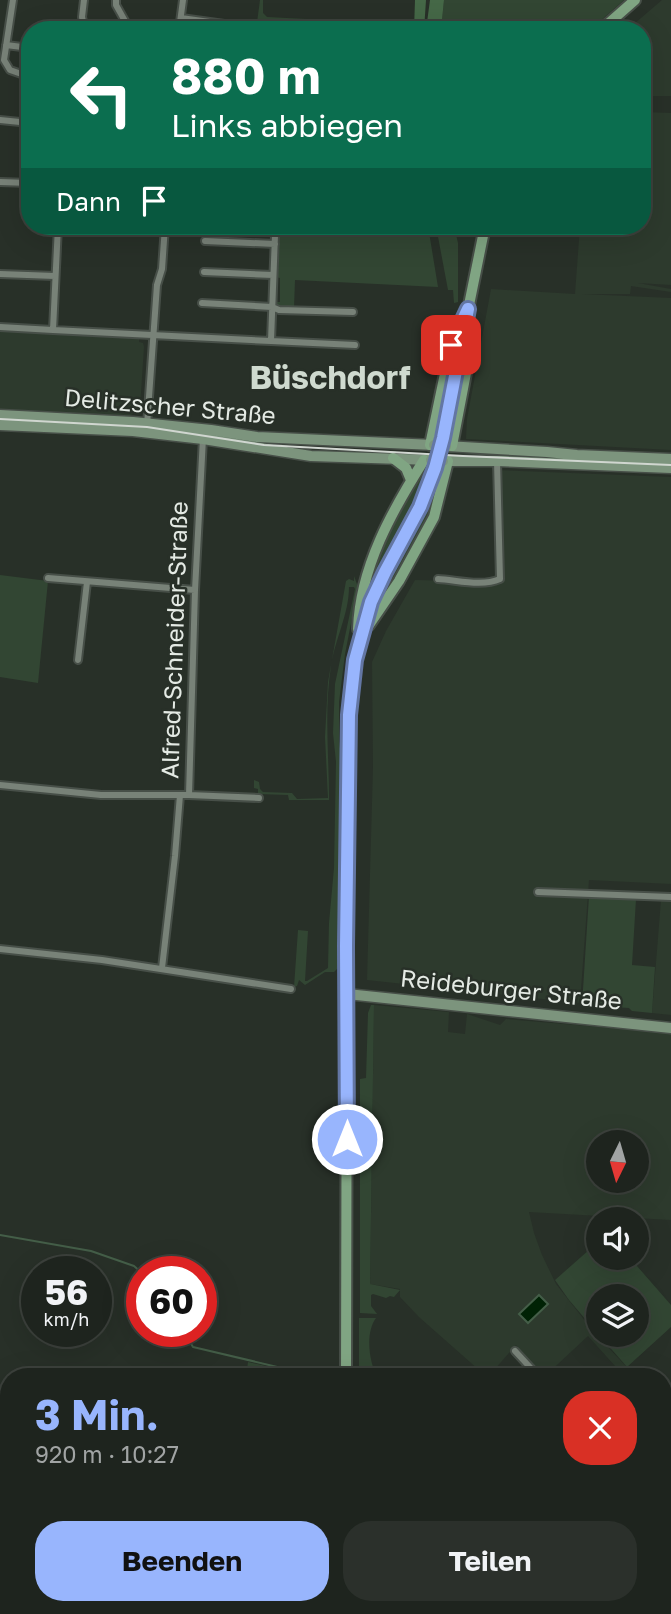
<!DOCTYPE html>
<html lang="de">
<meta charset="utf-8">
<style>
:root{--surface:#1e241e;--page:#2b302b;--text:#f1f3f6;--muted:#a1a4a4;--line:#3c413c;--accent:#98b5fd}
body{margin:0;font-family:"Golos Text",sans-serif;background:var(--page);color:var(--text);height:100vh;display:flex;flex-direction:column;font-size:26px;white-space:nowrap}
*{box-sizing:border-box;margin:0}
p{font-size:23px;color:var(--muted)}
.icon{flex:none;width:38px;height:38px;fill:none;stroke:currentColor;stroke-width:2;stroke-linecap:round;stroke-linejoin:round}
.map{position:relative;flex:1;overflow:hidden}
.side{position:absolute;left:0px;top:1368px;width:672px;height:247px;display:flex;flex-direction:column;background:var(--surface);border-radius:28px 28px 0 0;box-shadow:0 7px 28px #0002,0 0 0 2px var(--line)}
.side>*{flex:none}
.top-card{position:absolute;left:21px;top:21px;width:630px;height:214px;border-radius:28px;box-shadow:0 7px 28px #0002,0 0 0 2px var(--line);background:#0b6e4f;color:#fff;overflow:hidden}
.needle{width:46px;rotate:185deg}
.fabs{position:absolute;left:586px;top:1130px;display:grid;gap:14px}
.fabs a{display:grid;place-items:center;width:63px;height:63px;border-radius:50%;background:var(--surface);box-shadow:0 7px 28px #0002,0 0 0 2px var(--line);font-size:35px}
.speed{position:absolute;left:21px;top:1256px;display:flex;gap:14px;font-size:35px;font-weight:700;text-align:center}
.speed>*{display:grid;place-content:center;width:91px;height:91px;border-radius:50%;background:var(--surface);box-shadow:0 7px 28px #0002,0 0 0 2px var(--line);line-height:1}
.speed small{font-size:18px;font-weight:400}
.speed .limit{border:10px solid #d22;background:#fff;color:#111}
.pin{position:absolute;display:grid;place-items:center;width:60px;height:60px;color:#fff;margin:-30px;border-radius:14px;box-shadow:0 4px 10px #0006}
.me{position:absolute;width:77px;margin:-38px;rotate:0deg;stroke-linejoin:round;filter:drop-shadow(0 0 5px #0008)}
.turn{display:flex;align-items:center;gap:24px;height:147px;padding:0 35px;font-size:32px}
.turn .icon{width:91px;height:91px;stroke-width:2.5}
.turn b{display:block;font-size:49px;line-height:60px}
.then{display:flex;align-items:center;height:66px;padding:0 35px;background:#0003;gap:14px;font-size:26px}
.round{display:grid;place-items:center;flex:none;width:74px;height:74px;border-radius:28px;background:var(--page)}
.headline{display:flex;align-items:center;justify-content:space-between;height:119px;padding:0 35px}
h1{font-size:42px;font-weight:700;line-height:52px;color:var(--accent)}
.cta{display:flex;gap:14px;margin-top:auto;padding:14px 35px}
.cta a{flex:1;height:80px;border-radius:28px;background:var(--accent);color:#111;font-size:28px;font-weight:700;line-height:80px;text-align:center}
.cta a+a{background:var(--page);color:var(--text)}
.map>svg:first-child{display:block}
</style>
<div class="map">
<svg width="671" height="1614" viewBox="0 0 671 1614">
<rect width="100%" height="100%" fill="#283028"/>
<path fill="#2d3a2d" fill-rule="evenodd" d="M662 0H671V96H642V30H627Z
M642 112 671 113V285L638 283 671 289V292L631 286 630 294H582L671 298V450L466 439 467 419 491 289 575 294 580 226H642Z
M0 330 139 338V342L143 343 144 347 140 408 130 416 0 409Z
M497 470 671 477V884L589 880 580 1003 367 980 373 767 372 662 386 631 415 580 500 582Z
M661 900H671V1015L652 1013Z
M374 1005 449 1012 448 1032 465 1034 467 1014 500 1025 506 1019 671 1033V1220L529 1212 534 1233 542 1255 556 1284 593 1331 636 1377H625L588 1336 544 1377 516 1345 495 1369 503 1377H487L419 1317 400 1297V1289L370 1284ZM598 1143H637V1181H598Z"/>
<path fill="#324633" d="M260 0H263V13L267 17 326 20 375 19 398 22 411 26 414 24V30H256Z
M444 0H624L590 30H441Z
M282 226H428L438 287 295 280 294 308 276 307 274 302H280V278L276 277V275L278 274 279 252 276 251 277 239 282 235Z
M436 226H454L458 243V302L454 303 453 290H448Z
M441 467 427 525 370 617 375 602 423 512Z
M420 471 428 473 411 511 384 563 385 564 367 602 363 603 378 551Z
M0 575 48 581 38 683 0 677Z
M354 576 358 587 345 654 339 702V741L342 763 341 866 338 920V968L334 972H325L305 985 299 980 297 986 294 987 298 930 308 931 305 981H307L328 968 329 923 334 868 336 762 333 733 335 684 355 589 354 587H349C349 614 335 639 331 666 324 711 329 755 329 800H289L288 795 258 794V789L254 788V780L259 782 260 789 263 792 292 793 297 799 328 798 325 737 328 682 346 581 349 579 354 581Z
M589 896 636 899 632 965 655 967 652 1013 632 1011 629 1008 582 1005Z
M371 1005H374L370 1284 400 1290 394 1297 390 1296 386 1298 373 1294 371 1295V1306L377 1314 360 1313V1079L366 1078 368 1013Z
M598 1242V1258H630L671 1305V1327L627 1367 599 1335H637V1297H598V1334L569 1300 555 1280Z
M359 1318H376C365 1333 369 1361 377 1377H359Z
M248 1362 314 1377H246Z
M663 1560 671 1566V1614H609L610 1607 663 1606Z
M371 1606H493L581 1614H371Z"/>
<path fill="#456847" d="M415 0H426L424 30H414Z
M430 0H444L441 30H426Z"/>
<path fill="#002205" stroke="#445e48" stroke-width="2" d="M539 1295 548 1304 528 1323 519 1314Z"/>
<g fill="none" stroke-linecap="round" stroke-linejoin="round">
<path stroke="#445e48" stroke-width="2" d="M0 1235 91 1251 134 1266 142 1273
M184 1332 193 1347 320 1377"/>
<defs>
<path id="street" d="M13 0 4 60 10 70 30 77
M84 0 82 17 85 30
M116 0V5L130 30
M181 18 253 28
M179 30 183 0
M6 45 30 48
M642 114 646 136
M0 120 30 123
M0 182 30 183
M58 226 53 330 271 341 275 235 277 232
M205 241 275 244
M204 272 273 275
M0 274 55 276
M202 303 272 307 279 310 353 312
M0 327 53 330
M271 341 355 345
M147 425 157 285 162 269 165 226
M48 578 195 590
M438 579C457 580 482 587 500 579L497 461
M78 660 87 582
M0 785 101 795H180
M189 795 259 798
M538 892 671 897
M0 949 102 960 291 989
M162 968 175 856 180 795H189L195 590 203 438
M515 1351 539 1377
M663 1508 671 1517
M499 1606 591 1614"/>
<path id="secondary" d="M0 415 133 422 211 430 257 437 434 445
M0 425 133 431 203 439 311 456 431 460
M446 446 547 452 577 455 671 459
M443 461H497L671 468
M347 994 671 1028"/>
<path id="primary" d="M601 30 635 0
M430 445 451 345 464 318
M452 446 470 352V326
M393 458 406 468 411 480
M369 625 399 581 434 517 448 461
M358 629C360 567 392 511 424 460
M346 1377 347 946 349 715 355 659 365 620 377 588 420 507 439 453 485 226
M344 1614V1606"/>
</defs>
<use href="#street" stroke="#474f48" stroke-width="10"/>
<use href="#secondary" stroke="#474f48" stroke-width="13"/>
<use href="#primary" stroke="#474f48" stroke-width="14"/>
<use href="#street" stroke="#788278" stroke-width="6"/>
<use href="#secondary" stroke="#7c947d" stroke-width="10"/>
<use href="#primary" stroke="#80a583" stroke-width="10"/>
<path stroke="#d0d6d0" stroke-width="2" d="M0 419 147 427 264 445 463 456 671 465"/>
<defs>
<path id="secondary-bridge" d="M434 445 446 446
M431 460 443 461"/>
</defs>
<use href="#secondary-bridge" stroke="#474f48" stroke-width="13" stroke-linecap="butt"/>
<use href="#secondary-bridge" stroke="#7c947d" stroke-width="10"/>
</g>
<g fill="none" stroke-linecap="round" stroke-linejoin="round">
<defs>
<path id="route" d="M347 1139 346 946 349 715 355 660 371 602 385 572 420 507 435 468 443 438 468 309 451 345"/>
</defs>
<use href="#route" stroke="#6376a4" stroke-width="18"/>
<use href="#route" stroke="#98b5fd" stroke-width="12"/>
</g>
<g text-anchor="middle" stroke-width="5" stroke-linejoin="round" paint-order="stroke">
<g font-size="24" fill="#e4eae4" stroke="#283028">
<text transform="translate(170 407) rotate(5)" y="8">Delitzscher Straße</text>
<text transform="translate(175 640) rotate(-88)" y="8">Alfred-Schneider-Straße</text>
<text transform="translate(511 990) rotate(6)" y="8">Reideburger Straße</text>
</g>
<g font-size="32" font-weight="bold" fill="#cfdacf" stroke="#283028">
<text x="330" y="389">Büschdorf</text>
</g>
</g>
</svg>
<div class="fabs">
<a><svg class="needle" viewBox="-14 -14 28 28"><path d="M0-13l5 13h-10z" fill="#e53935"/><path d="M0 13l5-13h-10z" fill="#a1a4a4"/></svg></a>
<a><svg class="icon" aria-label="sound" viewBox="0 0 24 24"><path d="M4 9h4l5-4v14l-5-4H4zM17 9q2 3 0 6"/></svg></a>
<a><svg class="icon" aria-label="layers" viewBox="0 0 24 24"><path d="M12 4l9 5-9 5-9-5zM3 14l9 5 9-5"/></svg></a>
</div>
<div class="speed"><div>56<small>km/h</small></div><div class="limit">60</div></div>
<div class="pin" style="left:451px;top:345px;background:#d93025"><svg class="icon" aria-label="arrive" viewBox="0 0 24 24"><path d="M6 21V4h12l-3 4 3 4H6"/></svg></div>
<svg class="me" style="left:347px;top:1139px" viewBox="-20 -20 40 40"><circle r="17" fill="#98b5fd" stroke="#fff" stroke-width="3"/><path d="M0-11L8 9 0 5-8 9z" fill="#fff"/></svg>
<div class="top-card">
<div class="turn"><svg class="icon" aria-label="left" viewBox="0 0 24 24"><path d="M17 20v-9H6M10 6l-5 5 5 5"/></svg><div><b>880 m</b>Links abbiegen</div></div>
<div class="then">Dann<svg class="icon" aria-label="arrive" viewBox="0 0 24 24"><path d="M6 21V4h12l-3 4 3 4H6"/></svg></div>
</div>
<section class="side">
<div class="headline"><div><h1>3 Min.</h1><p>920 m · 10:27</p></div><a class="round" style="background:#d93025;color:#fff"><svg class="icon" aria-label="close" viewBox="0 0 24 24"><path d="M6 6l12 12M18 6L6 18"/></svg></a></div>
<div class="cta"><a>Beenden</a><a>Teilen</a></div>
</section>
</div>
